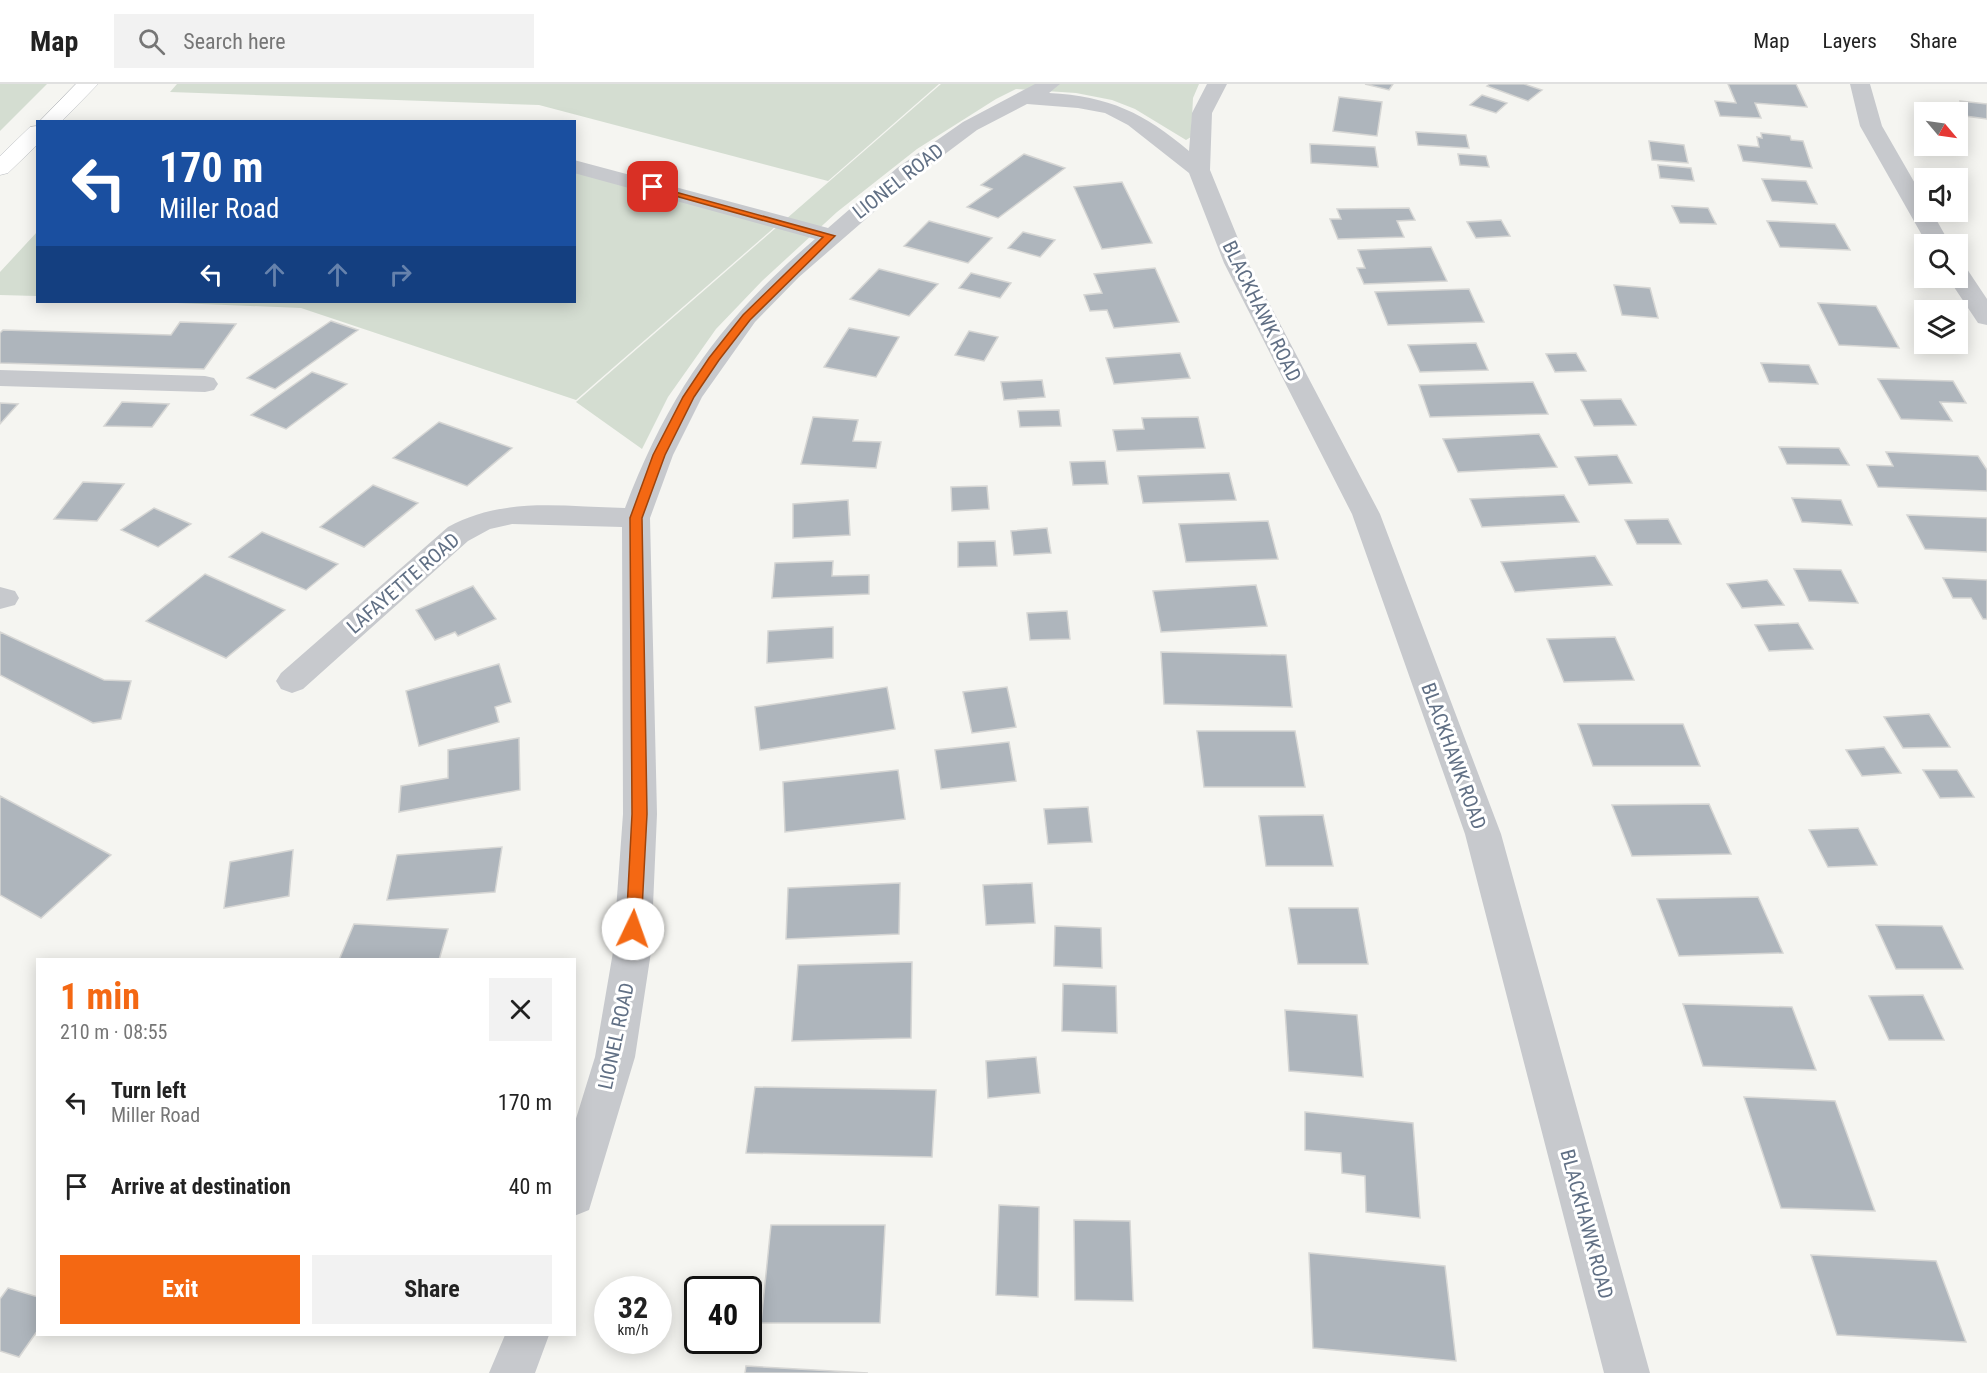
<!DOCTYPE html>
<meta charset="utf-8">
<style>
:root{--surface:#fff;--page:#f2f2f2;--text:#222;--muted:#767676;--line:#e0e0e0;--accent:#f46813}
body{margin:0;font-family:"Roboto Condensed",sans-serif;background:var(--page);color:var(--text);height:100vh;display:flex;flex-direction:column;font-size:22px;white-space:nowrap}
*{box-sizing:border-box;margin:0}
p{font-size:20px;color:var(--muted)}
.icon{flex:none;width:33px;height:33px;fill:none;stroke:currentColor;stroke-width:2;stroke-linecap:round;stroke-linejoin:round}
.map{position:relative;flex:1;overflow:hidden}
.sheet{position:absolute;left:36px;top:874px;width:540px;height:378px;display:flex;flex-direction:column;background:var(--surface);border-radius:0px;box-shadow:0 3px 15px #0003}
.sheet>*{flex:none}
.top-card{position:absolute;left:36px;top:36px;width:540px;height:183px;border-radius:0px;box-shadow:0 3px 15px #0003;background:#1a4fa0;color:#fff;overflow:hidden}
.needle{width:39px;rotate:119deg}
.tools{position:absolute;left:1914px;top:18px;display:grid;gap:12px}
.tools a{display:grid;place-items:center;width:54px;height:54px;border-radius:0px;background:var(--surface);box-shadow:0 3px 15px #0003;font-size:30px}
.speed{position:absolute;left:594px;top:1192px;display:flex;gap:12px;font-size:30px;font-weight:700;text-align:center}
.speed>*{display:grid;place-content:center;width:78px;height:78px;border-radius:50%;background:var(--surface);box-shadow:0 3px 15px #0003;line-height:1}
.speed small{font-size:15px;font-weight:400}
.speed .limit{border:3px solid #111;border-radius:9px;background:#fff;color:#111}
.pin{position:absolute;display:grid;place-items:center;width:51px;height:51px;color:#fff;margin:-26px;border-radius:12px;box-shadow:0 3px 9px #0006}
.me{position:absolute;width:66px;margin:-33px;rotate:3deg;stroke-linejoin:round;filter:drop-shadow(0 0 4px #0008)}
.turn{display:flex;align-items:center;gap:21px;height:126px;padding:0 24px;font-size:27px}
.turn .icon{width:78px;height:78px;stroke-width:2.5}
.turn b{display:block;font-size:42px;line-height:51px}
.lanes{display:flex;align-items:center;height:57px;padding:0 24px;background:#0003;justify-content:center;gap:30px;direction:ltr}
.lanes .off{opacity:.35}
.round{display:grid;place-items:center;flex:none;width:63px;height:63px;border-radius:0px;background:var(--page)}
.head{display:flex;align-items:center;justify-content:space-between;height:102px;padding:0 24px}
h1{font-size:36px;font-weight:700;line-height:45px;color:var(--accent)}
.cta{display:flex;gap:12px;margin-top:auto;padding:12px 24px}
.cta a{flex:1;height:69px;border-radius:0px;background:var(--accent);color:#fff;font-size:24px;font-weight:700;line-height:69px;text-align:center}
.cta a+a{background:var(--page);color:var(--text)}
ul{padding:0;list-style:none}
li{display:flex;align-items:center;gap:18px;height:84px;padding:0 24px}
li div{flex:1}
li b{display:block;font-size:22px}
li em{font-style:normal}
header{display:flex;align-items:center;gap:36px;box-sizing:border-box;height:84px;padding:0 30px;background:var(--surface);border-bottom:2px solid var(--line)}
header strong{font-size:28px}
nav{display:flex;gap:33px;margin-inline-start:auto;font-size:21px}
.search{width:420px;height:54px;background:var(--page);display:flex;align-items:center;gap:15px;box-sizing:border-box;padding:0 21px;border-radius:0px;color:var(--muted);font-size:22px}
.map>svg:first-child{display:block}
</style>
<header>
<strong>Map</strong>
<div class="search"><svg class="icon" aria-label="search" viewBox="0 0 24 24"><circle cx="10" cy="10" r="6"/><path d="M15 15l6 6"/></svg>Search here</div>
<nav><a>Map</a><a>Layers</a><a>Share</a></nav>
</header>
<div class="map">
<svg width="1987" height="1289" viewBox="0 0 1987 1289">
<rect width="100%" height="100%" fill="#f5f5f1"/>
<path fill="#d4ddd1" d="M0 0H47L0 47Z
M177 0H939L828 97 539 21 170 8Z
M941 0H1199L1193 14 1191 53 1186 56 1135 25 1112 16 1076 9 1016 5 996 15 917 65 837 128 762 197 716 245 668 313 642 365 576 318Z
M575 86 776 142 576 316 301 224 153 218H574Z
M37 148V212L0 211V188Z"/>
<path fill="#aeb5bc" stroke="#d6d6d4" stroke-width="1.5" d="M1365 0H1393L1389 6Z
M1490 0H1524L1542 6 1528 17 1487 2Z
M1728 0H1796L1807 23 1755 19 1761 34 1720 32 1715 17 1736 19Z
M1482 11 1507 19 1496 29 1470 21Z
M1339 13 1382 18 1377 52 1333 47Z
M1960 17 1987 20V35L1965 32Z
M1416 48 1466 51 1469 64 1418 61Z
M1761 49 1790 52 1791 56 1803 57 1812 84 1743 77 1738 61 1759 63 1757 53 1762 54Z
M1649 57 1684 61 1688 79 1652 76Z
M1310 60 1375 63 1378 83 1311 79Z
M1024 70 1065 84 998 134 967 123 992 105 981 101Z
M1458 70 1486 72 1489 83 1460 81Z
M1658 81 1691 84 1694 97 1660 94Z
M1762 95 1806 97 1817 120 1772 117Z
M1122 98 1152 159 1102 165 1074 103Z
M1672 122 1708 124 1716 140 1680 139Z
M1409 124 1415 136 1397 137 1404 153 1338 155 1330 135H1341L1337 125Z
M1501 136 1510 152 1476 154 1467 138Z
M929 137 992 154 968 179 904 162Z
M1767 137 1835 140 1850 166 1780 163Z
M1023 148 1055 156 1040 173 1008 164Z
M1431 163 1447 197 1364 200 1357 184H1365L1358 166Z
M1155 184 1179 238 1114 244 1107 226 1090 227 1084 211 1102 209 1094 190Z
M879 185 938 200 909 232 850 215Z
M971 189 1011 199 1000 214 959 204Z
M1614 201 1650 204 1658 234 1622 231Z
M1469 205 1484 238 1388 241 1375 208Z
M1818 219 1876 222 1899 264 1839 261Z
M331 237 358 246 275 305 247 294Z
M180 238 236 240 204 285 0 279V249L3 246 171 251Z
M849 244 899 253 876 293 824 283Z
M969 247 998 253 984 277 955 271Z
M1476 259 1488 286 1420 288 1408 261Z
M1180 269 1190 294 1114 300 1106 274Z
M1576 269 1586 287 1555 288 1546 270Z
M1761 279 1809 281 1818 300 1769 298Z
M312 288 347 300 286 345 251 331Z
M1878 295 1953 297 1966 319 1940 318 1952 337 1901 335Z
M1042 296 1045 313 1004 316 1001 298Z
M1533 298 1548 330 1430 333 1419 301Z
M1621 315 1636 341 1594 342 1581 316Z
M122 318 169 320 152 343 104 342Z
M0 319 18 320 0 340Z
M1059 326 1061 342 1020 343 1018 327Z
M813 333 858 336 853 357 881 358 876 384 801 380Z
M1198 333 1205 364 1117 367 1113 346 1144 345 1142 334Z
M439 338 512 364 467 402 393 374Z
M1539 350 1557 383 1458 388 1443 355Z
M1779 363 1839 364 1849 381 1787 380Z
M1886 368 1978 372 1987 386V407L1878 403 1867 381 1893 382Z
M1617 371 1632 399 1589 401 1575 373Z
M1105 377 1108 400 1073 401 1070 378Z
M1229 389 1236 416 1143 419 1138 392Z
M83 398 124 400 97 437 54 435Z
M373 401 418 419 364 463 320 443Z
M987 402 989 425 952 427 951 403Z
M1564 411 1579 438 1482 443 1470 415Z
M1792 414 1841 416 1852 441 1802 438Z
M848 416 850 451 793 454V420Z
M154 424 191 440 158 463 121 446Z
M1907 431 1987 434V468L1925 465Z
M1668 435 1681 460H1637L1625 436Z
M1268 437 1278 475 1186 478 1179 440Z
M1047 444 1051 469 1014 471 1011 447Z
M262 448 338 480 306 506 229 473Z
M995 457 997 482 958 483V458Z
M1595 472 1612 501 1515 508 1501 478Z
M833 477 832 492 869 491V510L772 514 775 479Z
M1794 485 1841 486 1858 519 1809 517Z
M205 490 285 526 226 574 146 537Z
M1943 494 1987 496V535H1983L1971 514H1953Z
M1767 496 1784 521 1742 524 1727 500Z
M1256 501 1267 542 1161 548 1153 507Z
M473 502 496 535 458 552 455 548 435 556 416 526Z
M1067 527 1070 555 1030 556 1027 529Z
M1798 539 1813 565 1769 567 1755 541Z
M833 543V574L767 579 768 547Z
M0 548 104 596 131 597 121 635 93 639 0 591Z
M1615 553 1634 596 1564 598 1547 555Z
M1161 568 1286 571 1292 623 1164 620Z
M499 580 511 618 495 623 499 638 419 662 406 607Z
M887 603 895 645 760 666 755 623Z
M1007 603 1016 643 972 649 963 608Z
M1929 630 1950 663 1903 664 1884 633Z
M1578 640H1683L1700 682H1593Z
M1197 647H1295L1305 703H1204Z
M519 654 520 706 399 728 401 702 448 694V666Z
M1009 658 1016 697 941 705 935 666Z
M1884 663 1901 689 1862 692 1846 666Z
M898 686 905 735 785 748 783 698Z
M1923 686H1957L1974 713 1940 714Z
M0 712 111 771 41 834 0 811Z
M1709 720 1731 770 1632 772 1612 721Z
M1088 723 1092 758 1048 760 1044 725Z
M1323 731 1333 782H1266L1259 732Z
M1858 744 1877 781 1828 783 1809 746Z
M502 763 495 808 387 816 397 771Z
M293 766 289 812 224 824 230 778Z
M900 799 899 850 786 855 788 804Z
M1032 799 1035 839 986 841 983 801Z
M1758 813 1783 869 1679 872 1657 815Z
M1289 824H1358L1368 880H1298Z
M354 840 448 845 439 876H339Z
M1876 841 1942 842 1963 885H1896Z
M1055 842 1101 844 1102 884 1054 882Z
M912 878 911 954 792 957 798 881Z
M1063 900 1116 902 1117 949 1062 947Z
M1923 911 1944 956H1889L1869 912Z
M1683 920 1792 923 1816 986 1703 982Z
M1285 926 1357 931 1363 993 1289 987Z
M1036 973 1040 1009 988 1014 986 977Z
M755 1003 936 1006 932 1073 746 1069Z
M1744 1013 1835 1017 1875 1127 1781 1124Z
M1305 1028 1413 1039 1420 1134 1366 1128 1365 1092 1342 1089 1341 1069 1305 1066Z
M999 1121 1039 1123 1038 1213 996 1211Z
M1074 1136 1130 1137 1133 1217 1075 1216Z
M771 1141H885L880 1239H761Z
M1309 1169 1445 1182 1456 1277 1313 1264Z
M1811 1171 1936 1177 1966 1258 1837 1251Z
M8 1204 38 1213V1246L19 1273 0 1267V1215Z
M746 1282 868 1289H745Z"/>
<g fill="none" stroke-linecap="round" stroke-linejoin="round">
<defs>
<path id="major" d="M76 0H98L61 38H39Z
M38 42V60L8 89 0 91V72L30 43Z"/>
</defs>
<use href="#major" stroke="#b9bcc0" stroke-width="1"/>
<path fill="#c7c9cd" fill-rule="evenodd" d="M1035 0H1060L1049 9C1109 12 1144 29 1189 67L1192 29 1207 0H1227L1212 29 1210 86 1248 179 1380 430 1501 750 1650 1289H1604L1465 750 1352 430 1224 179 1189 89 1128 41 1105 29 1078 24 1027 20 977 46 913 94 799 193 755 238 702 313 673 371 650 434 657 730 651 868 635 973 589 1126 574 1132V1041L595 973 613 868 623 730 622 443 512 440 490 445 468 457 303 605 292 609 281 605 276 597 281 589 448 443C505 412 562 423 625 424 669 308 721 236 815 155L574 89V76L828 144 897 84 963 38Z
M1850 0H1870L1882 42 1924 115V128H1932L1950 160H1927L1860 42Z
M1958 183 1967 185 1987 215V241L1978 239 1948 194H1958Z
M0 286 205 292 214 294 218 300 214 306 205 308 0 302Z
M0 503 15 507 19 514 15 521 0 525Z
M505 1251H549L535 1289H489Z"/>
<use href="#major" fill="#fff" fill-rule="evenodd"/>
</g>
<path fill="#f46813" stroke="#9f440c" stroke-width="1.5" d="M650 101 835 152 750 236 719 276 694 313 665 371 642 434 647 730 641 845 633 852 626 845 632 730 630 434 653 371 683 313 709 274 743 231 823 153 650 105Z"/>
<g text-anchor="middle" stroke-width="6" stroke-linejoin="round" paint-order="stroke">
<g font-size="20" fill="#617085" stroke="#fff">
<text transform="translate(898 97) rotate(-38)" y="7">LIONEL ROAD</text>
<text transform="translate(1262 227) rotate(64)" y="7">BLACKHAWK ROAD</text>
<text transform="translate(403 499) rotate(-41)" y="7">LAFAYETTE ROAD</text>
<text transform="translate(1454 672) rotate(70)" y="7">BLACKHAWK ROAD</text>
<text transform="translate(616 952) rotate(-78)" y="7">LIONEL ROAD</text>
<text transform="translate(1587 1140) rotate(75)" y="7">BLACKHAWK ROAD</text>
</g>
</g>
</svg>
<div class="tools">
<a><svg class="needle" viewBox="-14 -14 28 28"><path d="M0-13l5 13h-10z" fill="#e53935"/><path d="M0 13l5-13h-10z" fill="#767676"/></svg></a>
<a><svg class="icon" aria-label="sound" viewBox="0 0 24 24"><path d="M4 9h4l5-4v14l-5-4H4zM17 9q2 3 0 6"/></svg></a>
<a><svg class="icon" aria-label="search" viewBox="0 0 24 24"><circle cx="10" cy="10" r="6"/><path d="M15 15l6 6"/></svg></a>
<a><svg class="icon" aria-label="layers" viewBox="0 0 24 24"><path d="M12 4l9 5-9 5-9-5zM3 14l9 5 9-5"/></svg></a>
</div>
<div class="speed"><div>32<small>km/h</small></div><div class="limit">40</div></div>
<div class="pin" style="left:653px;top:103px;background:#d93025"><svg class="icon" aria-label="arrive" viewBox="0 0 24 24"><path d="M6 21V4h12l-3 4 3 4H6"/></svg></div>
<svg class="me" style="left:633px;top:845px" viewBox="-20 -20 40 40"><circle r="19" fill="#fff"/><path d="M0-13L10 11 0 6-10 11z" fill="#f46813"/></svg>
<div class="top-card">
<div class="turn"><svg class="icon" aria-label="left" viewBox="0 0 24 24"><path d="M17 20v-9H6M10 6l-5 5 5 5"/></svg><div><b>170 m</b>Miller Road</div></div>
<div class="lanes"><svg class="icon" aria-label="left" viewBox="0 0 24 24"><path d="M17 20v-9H6M10 6l-5 5 5 5"/></svg><svg class="icon off" aria-label="ahead" viewBox="0 0 24 24"><path d="M12 20V5M6 11l6-6 6 6"/></svg><svg class="icon off" aria-label="ahead" viewBox="0 0 24 24"><path d="M12 20V5M6 11l6-6 6 6"/></svg><svg class="icon off" aria-label="right" viewBox="0 0 24 24"><path d="M7 20v-9h11M14 6l5 5-5 5"/></svg></div>
</div>
<section class="sheet">
<div class="head"><div><h1>1 min</h1><p>210 m · 08:55</p></div><a class="round"><svg class="icon" aria-label="close" viewBox="0 0 24 24"><path d="M6 6l12 12M18 6L6 18"/></svg></a></div>
<ul>
<li><svg class="icon" aria-label="left" viewBox="0 0 24 24"><path d="M17 20v-9H6M10 6l-5 5 5 5"/></svg><div><b>Turn left</b><p>Miller Road</p></div><em>170 m</em></li>
<li><svg class="icon" aria-label="arrive" viewBox="0 0 24 24"><path d="M6 21V4h12l-3 4 3 4H6"/></svg><div><b>Arrive at destination</b></div><em>40 m</em></li>
</ul>
<div class="cta"><a>Exit</a><a>Share</a></div>
</section>
</div>
